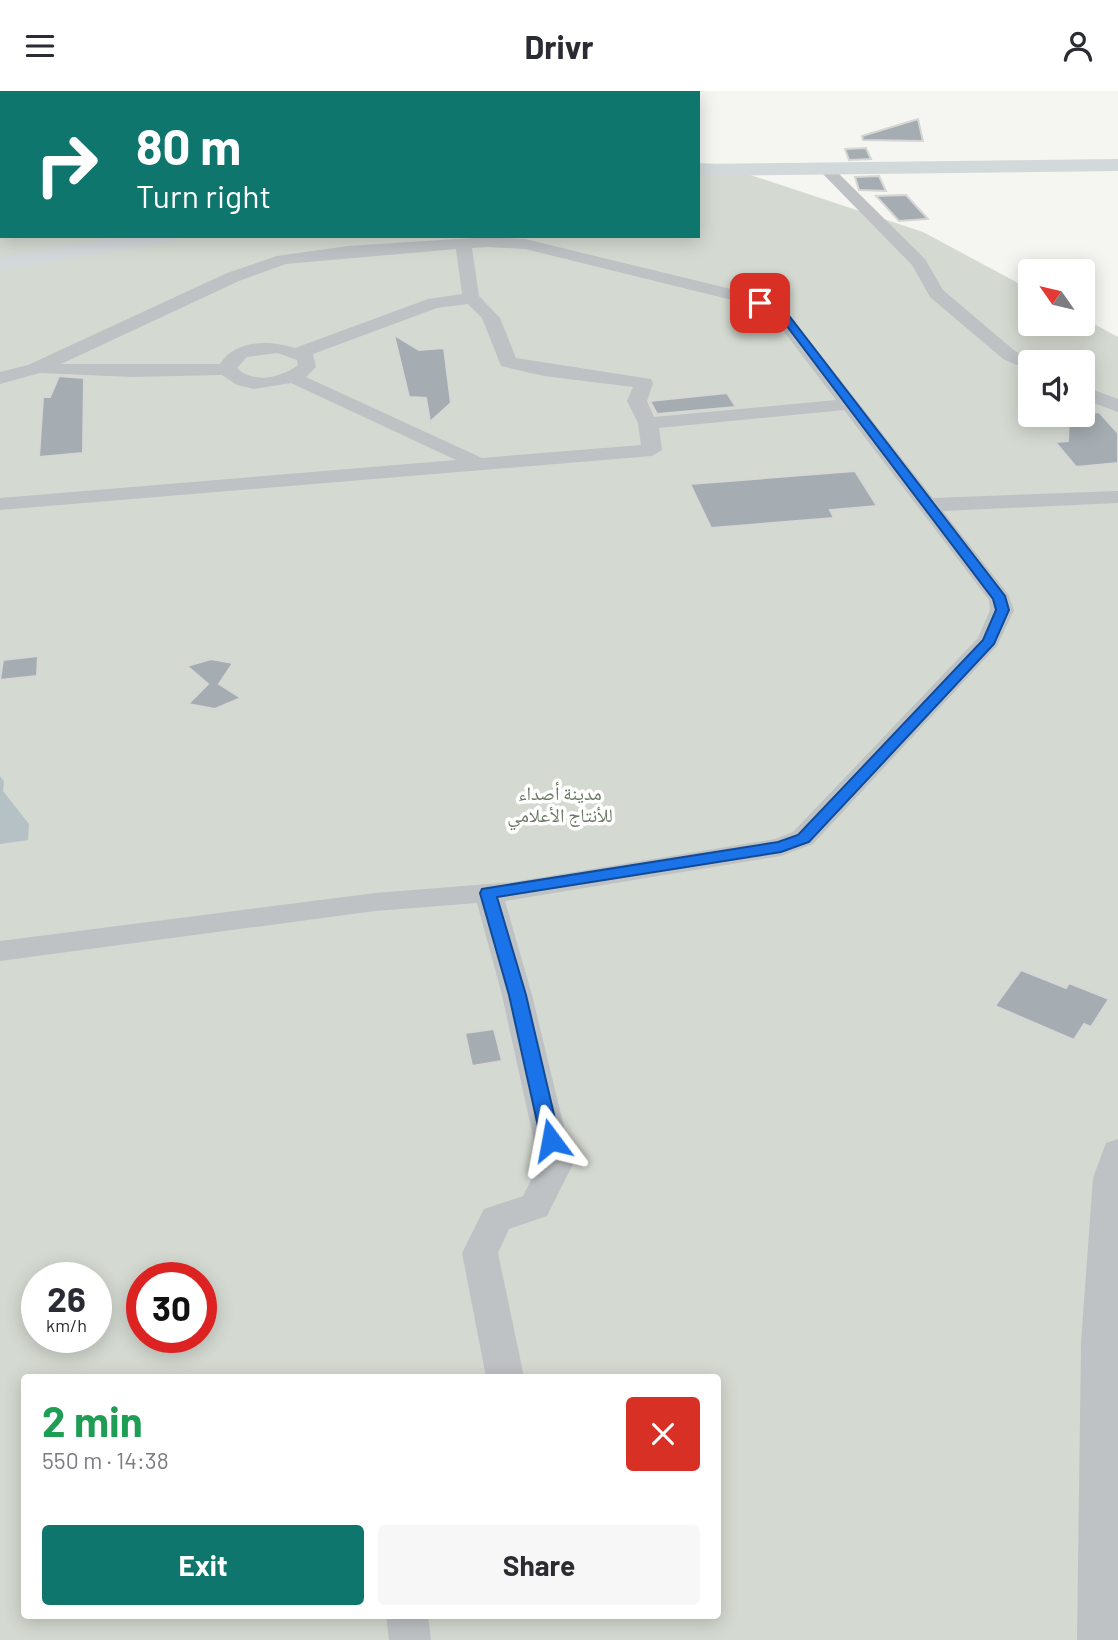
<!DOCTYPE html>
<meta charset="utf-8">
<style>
:root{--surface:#fff;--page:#f7f7f7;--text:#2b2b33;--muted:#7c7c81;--accent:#0f766e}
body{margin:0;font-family:Barlow,"Noto Naskh Arabic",sans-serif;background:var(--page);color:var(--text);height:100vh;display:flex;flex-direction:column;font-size:26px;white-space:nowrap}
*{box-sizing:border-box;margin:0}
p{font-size:23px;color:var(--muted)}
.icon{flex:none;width:38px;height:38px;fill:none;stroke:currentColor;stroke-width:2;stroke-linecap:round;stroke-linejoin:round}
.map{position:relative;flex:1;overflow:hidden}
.drawer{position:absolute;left:21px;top:1283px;width:700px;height:245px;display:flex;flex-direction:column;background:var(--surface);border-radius:7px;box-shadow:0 4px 18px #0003}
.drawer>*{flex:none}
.hud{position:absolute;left:0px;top:0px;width:700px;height:147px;box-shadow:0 4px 18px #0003;background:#0f766e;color:#fff;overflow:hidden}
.needle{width:46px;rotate:304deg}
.buttons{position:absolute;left:1018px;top:168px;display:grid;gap:14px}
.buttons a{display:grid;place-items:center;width:77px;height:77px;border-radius:7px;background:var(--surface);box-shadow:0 4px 18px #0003;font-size:35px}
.speed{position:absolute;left:21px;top:1171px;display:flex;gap:14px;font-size:35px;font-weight:700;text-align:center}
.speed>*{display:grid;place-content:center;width:91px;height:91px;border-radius:50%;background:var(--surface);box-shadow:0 4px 18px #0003;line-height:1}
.speed small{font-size:18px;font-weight:400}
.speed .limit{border:10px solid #d22;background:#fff;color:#111}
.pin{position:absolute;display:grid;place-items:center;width:60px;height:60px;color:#fff;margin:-30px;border-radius:14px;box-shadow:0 4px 10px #0006}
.me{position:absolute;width:77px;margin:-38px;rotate:347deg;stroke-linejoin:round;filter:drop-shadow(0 0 5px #0008)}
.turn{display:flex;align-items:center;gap:24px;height:147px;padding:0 21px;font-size:32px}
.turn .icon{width:91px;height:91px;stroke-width:2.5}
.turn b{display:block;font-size:49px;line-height:60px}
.round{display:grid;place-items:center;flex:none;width:74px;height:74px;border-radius:7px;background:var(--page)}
.overview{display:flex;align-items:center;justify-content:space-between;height:119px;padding:0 21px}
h1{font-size:42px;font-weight:700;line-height:52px;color:#1e9e55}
.primary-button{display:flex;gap:14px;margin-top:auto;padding:14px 21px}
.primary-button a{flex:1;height:80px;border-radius:7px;background:var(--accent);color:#fff;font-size:28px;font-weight:700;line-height:80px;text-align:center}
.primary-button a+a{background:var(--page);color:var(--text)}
header{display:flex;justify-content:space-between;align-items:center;height:91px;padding:0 21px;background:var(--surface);font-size:32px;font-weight:700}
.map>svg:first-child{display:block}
</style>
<header><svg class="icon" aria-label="menu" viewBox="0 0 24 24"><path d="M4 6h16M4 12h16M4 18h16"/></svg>Drivr<svg class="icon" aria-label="person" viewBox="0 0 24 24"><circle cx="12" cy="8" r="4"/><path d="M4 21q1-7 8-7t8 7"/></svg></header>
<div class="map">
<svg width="1118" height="1549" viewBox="0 0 1118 1549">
<rect width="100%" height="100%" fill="#f5f5f1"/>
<path fill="#d4dad1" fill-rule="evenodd" d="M698 72 717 73 923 141 1031 199V233H1083V227L1118 246V1549H0V139L2 145H698ZM1031 271H1083V324H1031ZM37 1186H96V1246H37ZM142 1186H201V1246H142ZM24 1286H718V1524H24Z"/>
<path fill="#b5c1c5" d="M0 685 4 690 3 700 29 733 28 749 0 753Z"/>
<path fill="#a5adb2" stroke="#d6d6d4" stroke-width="2" d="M918 28 923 50 863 49 862 45Z
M866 57 871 68 849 69 845 58Z
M879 85 886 100 859 99 855 86Z
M906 104 928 128 899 130 876 105Z
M394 244 419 259 444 257 451 312 430 331 426 307 409 306Z
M59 285 84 287 83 362 39 366 43 306H50Z
M727 302 736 316 657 323 650 310Z
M1099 321 1118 342V372L1076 376 1055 351 1068 350 1069 324Z
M855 380 877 415 830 419 834 427 711 437 690 393Z
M38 565 37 585 0 589 3 569Z
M211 568 233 572 219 593 241 607 215 618 188 613 208 593 187 575Z
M1021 879 1066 897 1069 892 1109 908 1091 936 1084 933 1074 949 995 915Z
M494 938 502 970 472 975 465 942Z"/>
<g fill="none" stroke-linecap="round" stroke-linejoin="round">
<path fill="#bec2c5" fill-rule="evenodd" d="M825 73 830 74 925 168 943 199 1015 260 1038 271H1031V280L1003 268 930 206 912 174 820 80V74Z
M488 146 525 148 752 203 785 218 933 407 1118 400V412L943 420 1008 503 1014 519 997 555 813 753 781 765 505 810 532 904 573 1073 547 1125 509 1138 498 1162 524 1286H486L462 1162 484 1118 523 1105 539 1073 502 904 477 812 375 820 0 870V850L375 802 513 791 775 748 793 741 978 547 990 519 989 509 844 319 659 337 662 359 652 365 0 419V407L456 369 291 292 254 298 237 294 222 284 132 286 40 282 0 293V281L28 274 227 182 277 165 348 155ZM488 156 525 158 740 211 773 226 836 309 654 326 647 310 653 292 651 288 516 267 500 227 479 205 472 157ZM456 158 462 203 428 208 295 257C271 249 235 248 220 273H61L239 190 286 173ZM468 213 482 227 501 275 544 285 633 296 627 310 638 332 641 354 482 367 306 286 316 276 313 263 437 217ZM277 262 297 269 298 274C281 287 253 293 237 277L247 266Z
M1083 295 1118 308V321L1083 308Z
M1118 1048V1549H1077L1081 1251 1093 1087 1106 1052Z
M386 1524H428L431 1549H389Z"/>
<path fill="#d3d8db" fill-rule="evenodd" d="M1118 68V80L698 85V73Z
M131 145H182L172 151 0 180V166Z"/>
</g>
<path fill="#1a73e8" stroke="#114b97" stroke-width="2" d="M757 210H764L790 226 1005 505 1009 519 994 553 809 751 781 761 497 806 526 904 560 1049 551 1056 541 1049 509 904 480 802 482 798 778 751 798 744 983 549 996 519 993 508 783 230 757 214Z"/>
<g text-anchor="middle" stroke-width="7" stroke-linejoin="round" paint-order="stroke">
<g font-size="19" fill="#697864" stroke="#fff">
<text x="560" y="709">مدينة أصداء<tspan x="560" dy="22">للأنتاج الأعلامي</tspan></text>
</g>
</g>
</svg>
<div class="buttons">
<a><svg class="needle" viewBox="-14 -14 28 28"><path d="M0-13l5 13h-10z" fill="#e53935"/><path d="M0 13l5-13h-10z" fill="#7c7c81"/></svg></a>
<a><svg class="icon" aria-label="sound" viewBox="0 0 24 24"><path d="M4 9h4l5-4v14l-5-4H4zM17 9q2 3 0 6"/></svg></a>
</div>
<div class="speed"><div>26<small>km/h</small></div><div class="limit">30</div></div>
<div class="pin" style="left:760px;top:212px;background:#d93025"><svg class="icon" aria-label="arrive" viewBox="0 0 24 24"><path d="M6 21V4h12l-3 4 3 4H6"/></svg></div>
<svg class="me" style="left:551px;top:1049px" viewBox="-20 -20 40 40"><path d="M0-17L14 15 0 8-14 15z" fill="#1a73e8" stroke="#fff" stroke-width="4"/></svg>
<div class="hud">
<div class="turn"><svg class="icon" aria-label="right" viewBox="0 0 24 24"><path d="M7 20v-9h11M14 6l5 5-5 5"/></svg><div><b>80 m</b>Turn right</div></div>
</div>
<section class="drawer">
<div class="overview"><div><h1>2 min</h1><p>550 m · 14:38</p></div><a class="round" style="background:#d93025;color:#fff"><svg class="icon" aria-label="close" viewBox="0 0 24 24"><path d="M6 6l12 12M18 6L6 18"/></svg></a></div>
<div class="primary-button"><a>Exit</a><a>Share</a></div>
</section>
</div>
